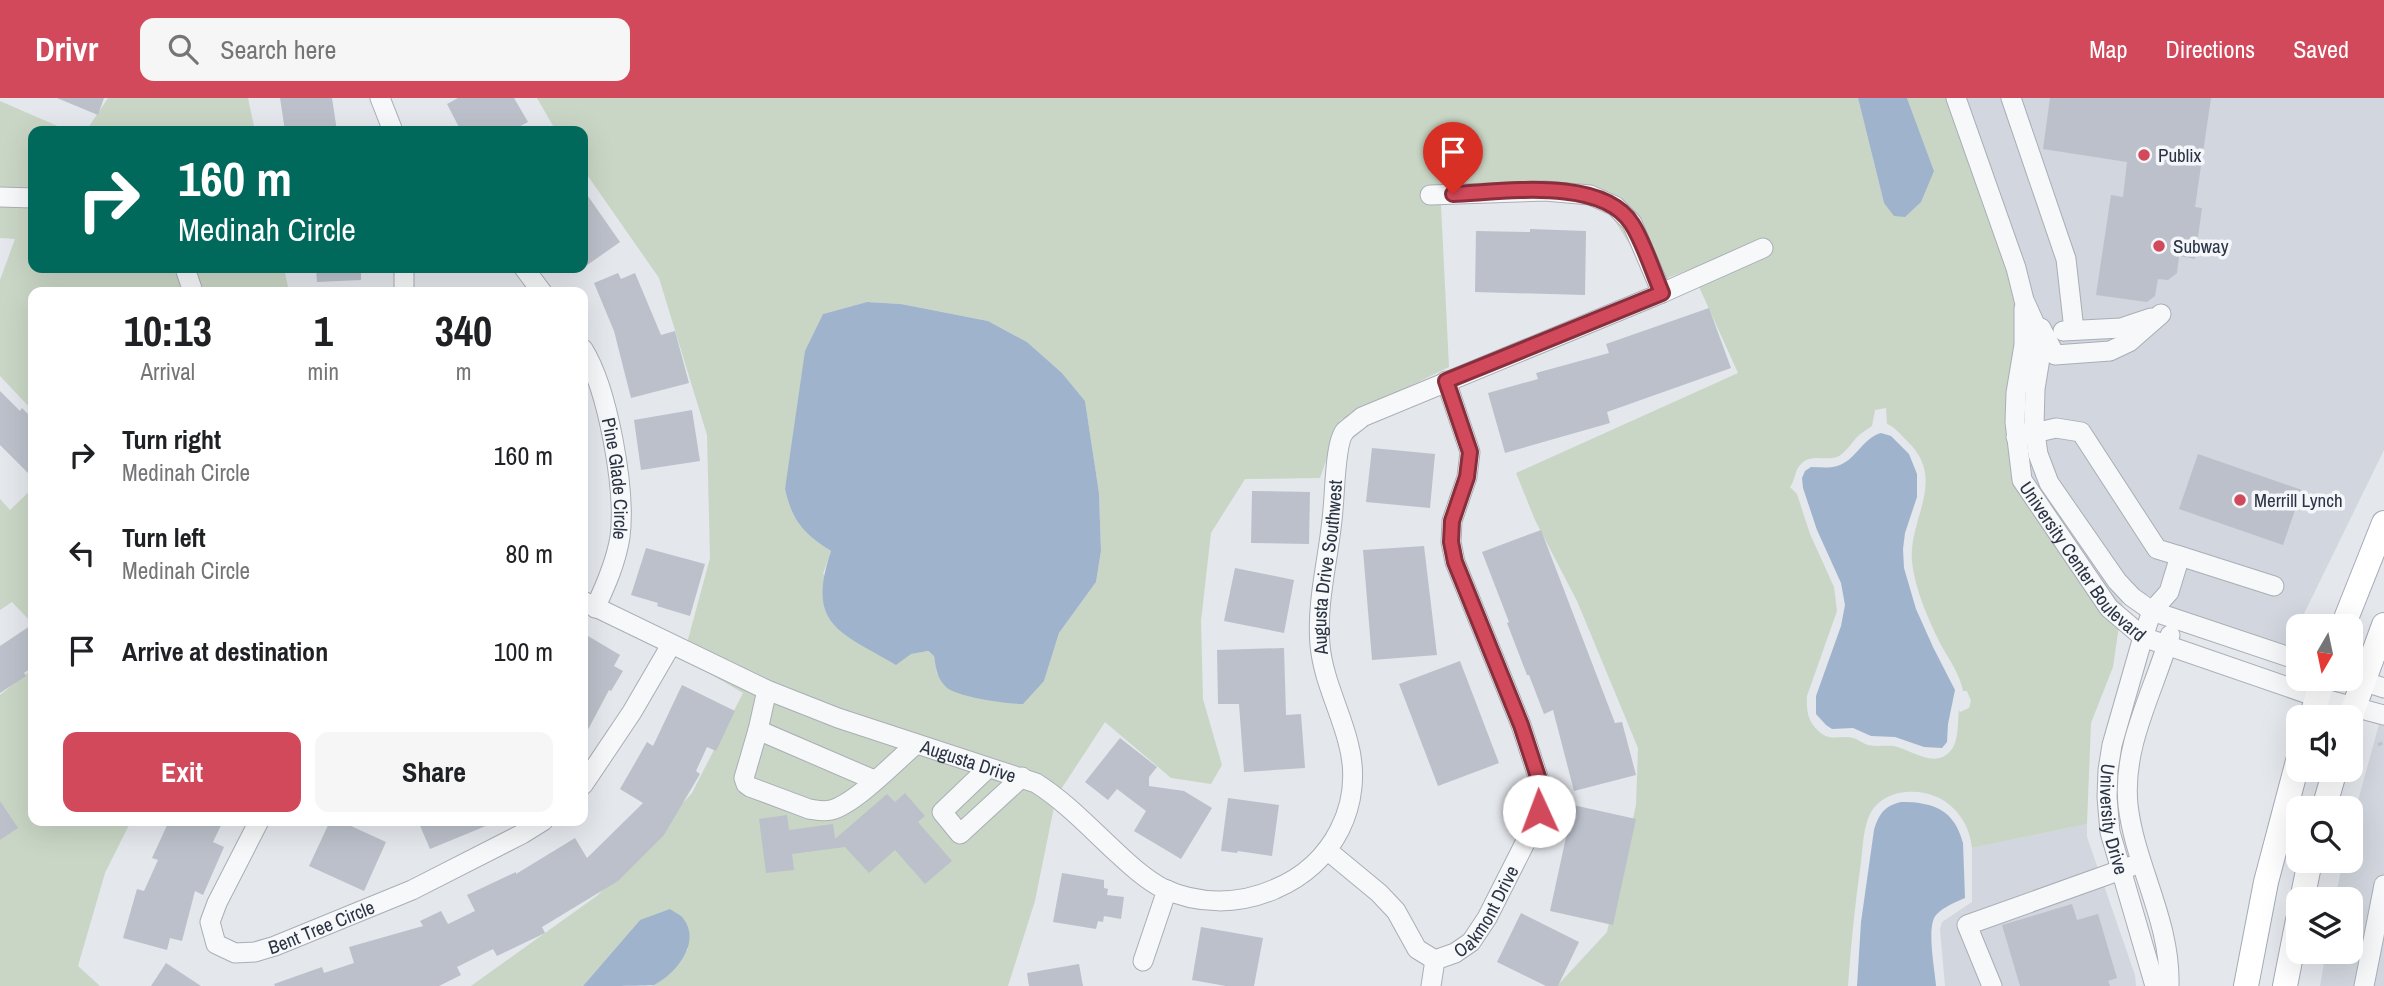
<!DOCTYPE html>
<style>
:root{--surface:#fff;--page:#f6f6f6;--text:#202124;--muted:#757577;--accent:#d1495b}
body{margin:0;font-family:"Archivo Narrow",sans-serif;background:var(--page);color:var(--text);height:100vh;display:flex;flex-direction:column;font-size:26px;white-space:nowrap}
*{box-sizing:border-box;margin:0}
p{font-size:23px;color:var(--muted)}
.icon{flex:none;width:38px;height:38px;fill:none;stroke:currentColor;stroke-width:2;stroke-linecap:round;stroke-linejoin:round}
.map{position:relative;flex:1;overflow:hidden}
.side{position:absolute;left:28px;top:189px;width:560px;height:539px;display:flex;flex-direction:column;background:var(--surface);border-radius:14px;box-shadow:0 7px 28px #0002}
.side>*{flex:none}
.hud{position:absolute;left:28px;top:28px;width:560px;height:147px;border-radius:14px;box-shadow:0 7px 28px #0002;background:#00695c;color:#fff;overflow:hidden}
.needle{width:46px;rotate:189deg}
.fabs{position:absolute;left:2286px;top:516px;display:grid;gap:14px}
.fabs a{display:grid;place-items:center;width:77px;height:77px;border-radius:14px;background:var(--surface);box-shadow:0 7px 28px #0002;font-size:35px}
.pin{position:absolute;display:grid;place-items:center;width:60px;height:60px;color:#fff;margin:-72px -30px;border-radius:50% 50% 50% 0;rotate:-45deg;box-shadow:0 0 7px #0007}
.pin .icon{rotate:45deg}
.me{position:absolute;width:77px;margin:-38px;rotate:358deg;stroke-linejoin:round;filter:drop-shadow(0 0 5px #0008)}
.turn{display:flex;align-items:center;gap:24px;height:147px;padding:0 35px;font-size:32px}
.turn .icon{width:91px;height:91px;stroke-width:2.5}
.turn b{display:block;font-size:49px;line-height:60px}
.eta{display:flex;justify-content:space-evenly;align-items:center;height:119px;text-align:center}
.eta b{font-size:42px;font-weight:700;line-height:49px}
.cta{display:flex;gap:14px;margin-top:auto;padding:14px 35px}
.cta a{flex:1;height:80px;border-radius:14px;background:var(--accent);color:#fff;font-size:28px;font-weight:700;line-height:80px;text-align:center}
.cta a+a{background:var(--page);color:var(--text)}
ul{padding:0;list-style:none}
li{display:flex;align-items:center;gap:21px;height:98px;padding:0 35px}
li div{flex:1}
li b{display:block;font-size:26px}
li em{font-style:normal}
header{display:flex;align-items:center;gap:42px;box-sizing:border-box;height:98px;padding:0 35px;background:var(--accent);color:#fff}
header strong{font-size:33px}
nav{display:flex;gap:38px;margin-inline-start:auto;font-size:24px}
.search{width:490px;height:63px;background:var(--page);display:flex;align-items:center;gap:18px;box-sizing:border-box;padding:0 24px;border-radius:14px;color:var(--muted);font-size:26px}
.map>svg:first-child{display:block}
</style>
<header>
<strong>Drivr</strong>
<div class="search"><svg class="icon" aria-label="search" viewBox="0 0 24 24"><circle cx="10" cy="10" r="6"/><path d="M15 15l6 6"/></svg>Search here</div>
<nav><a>Map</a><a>Directions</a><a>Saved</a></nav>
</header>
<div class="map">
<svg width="2384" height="888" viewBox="0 0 2384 888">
<rect width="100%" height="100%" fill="#e4e7ec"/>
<path fill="#d2d6de" d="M1953 0H2384V352L2298 528 2288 556 2216 531 2126 486 2120 521 2039 415 2013 345Z
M2384 608V888H2320L2326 854H2350V802L2335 801 2343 763H2350V732Z
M2087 726V739L2135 877 2136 888H1945L1940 831 1942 824 1972 804V750Z"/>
<path fill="#c9d6c5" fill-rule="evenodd" d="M108 0H248L255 33H86Z
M537 0H1858L1884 105 1934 73 1907 0H1953L2024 211 2013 346 2040 415 2120 521 2113 569 2091 625 2087 726 1972 750C1970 728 1957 708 1937 699 1914 689 1882 693 1870 716 1863 731 1863 749 1861 764 1855 805 1851 846 1848 888H1557L1607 834 1636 707 1638 650 1577 503 1535 422 1516 375 1738 275 1691 171 1654 185 1594 90 1440 87 1449 269 1340 322 1320 380 1245 381 1211 435 1201 523 1203 601 1222 667 1211 686 1171 680 1105 624 1056 699 1035 803 1008 888H652L673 872 688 851 640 822 583 888H471L598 797 692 695 743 595 683 560 710 460 707 337 659 180 583 71V33H556ZM867 204 901 206 988 223 1027 244 1062 275 1085 303 1099 395 1101 453 1096 484 1059 535 1044 583 937 576 934 558 927 553 911 556 823 476 831 453C804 436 792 423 785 391L823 216ZM1886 310 1887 326C1896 330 1900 336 1907 343 1948 382 1908 420 1912 464 1915 491 1928 521 1940 545 1948 560 1960 576 1963 593H1967L1971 603 1969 610 1960 614 1959 612C1957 627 1960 648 1946 657 1931 668 1909 651 1894 648 1886 647 1877 649 1868 647 1862 645 1858 641 1853 640 1842 637 1832 643 1822 636 1808 626 1806 613 1807 598L1837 513 1834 489 1810 436 1797 396 1790 389C1796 381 1794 372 1802 365 1813 355 1827 364 1839 358 1847 353 1852 344 1858 338 1862 334 1868 331 1872 328L1875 312Z
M0 3 69 33H33V170H284L289 194H33V313L0 278V182L15 141 0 140Z
M33 390V526L12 504 0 512V401L10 412Z
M33 570V723H131L105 775 78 868 100 888H0V597Z"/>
<path fill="#9fb4cc" d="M1858 0H1907L1934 73 1921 104 1905 119 1894 118 1884 105Z
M867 204 901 206 988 223 1027 244 1062 275 1085 303 1099 395 1101 453 1096 484 1059 535 1044 583 1023 606C1008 606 956 599 946 589 937 580 936 571 934 558L928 553 911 556 896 567C839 533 806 528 831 453 804 436 792 423 785 391L805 253 823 216Z
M1881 335 1891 338 1909 356 1917 376V399L1905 435 1903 451 1904 470 1916 511 1933 549 1955 592 1948 626 1947 644 1942 650 1924 649 1895 639 1871 638 1853 630 1832 631 1826 627 1816 616V598L1841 528 1845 507 1841 485 1817 432 1803 390 1802 380 1805 373 1811 369C1821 369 1830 371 1840 367 1857 360 1863 340 1881 335Z
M1901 704C1933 704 1954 711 1963 745L1965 800C1956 804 1943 809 1936 817 1926 829 1935 872 1936 888H1857L1861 824 1874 732C1879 716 1884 708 1901 704Z
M670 811C674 814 681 817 683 820 702 844 676 876 654 887 645 888 596 888 583 888L640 822Z"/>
<path fill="#bbc0ca" d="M57 0H104L98 17Z
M280 0H332L337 33H285Z
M458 0H514L528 24 511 33H461L447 6Z
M2050 0H2211L2195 109 2202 110 2195 161 2179 158 2177 175 2168 182 2158 181 2155 198 2147 204 2096 197 2111 97 2123 99 2127 64 2043 51Z
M583 91 620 144 583 170Z
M1530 131 1586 133 1585 197 1475 194 1476 133 1530 134Z
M316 170H361V182L317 184Z
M618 175 621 181 635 175 661 237 675 233 689 285 631 300 614 233 594 185Z
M1709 210 1731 270 1607 314 1610 325 1505 355 1488 295 1538 281 1536 275 1609 255 1606 246Z
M0 293 20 313 22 310 33 321V380L0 347Z
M692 312 700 363 641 372 634 322Z
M1372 350 1435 356 1430 410 1366 404Z
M2198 356 2302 392 2283 447 2179 411Z
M1252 393 1310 394 1309 446 1251 445Z
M1541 432 1615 625 1622 624 1636 677 1574 693 1553 612 1544 616 1529 577H1527L1507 525 1509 524 1482 454Z
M1424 448 1437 557 1372 562 1363 452Z
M646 450 705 466 690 518 657 508 658 505 631 497Z
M1235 470 1294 482 1284 535 1224 523Z
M33 526V569L24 575 26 578 0 595V548Z
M583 535 620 557 614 568 623 573 611 593 609 592 583 641Z
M1284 550 1286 617 1301 616 1305 670 1244 674 1239 606H1218L1217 552Z
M1460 563 1499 665 1438 688 1399 586Z
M682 587 735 613 716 653 707 649 696 673 700 676 664 737 618 783 542 829 545 835 497 858 493 851 457 869 461 877 439 888H275L274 886 322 869 324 875 354 865 349 849 423 828 420 823 441 813 448 826 475 813 467 797 516 774V776L575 740 587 760 643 705 620 691 647 644 653 648Z
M1120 640 1157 669 1149 679V688L1184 693 1212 710 1181 761 1134 733 1146 713 1117 691 1108 702 1085 684Z
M905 695 925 718 918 724 952 763 925 786 895 752 869 775 845 749 792 756 794 772 766 775 759 721 787 717 789 732 833 726 835 741 887 696 895 704Z
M1228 700 1279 707 1272 758 1238 753 1237 755 1221 753Z
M0 703 18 730 0 742Z
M1573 707 1636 721 1613 827 1550 813Z
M169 723H223L213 744 224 749 203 797 195 793 182 843 170 840 167 852 123 840 137 791 144 793 158 762 152 760Z
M330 723H340L386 744 364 793 309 768Z
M418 723H498L430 751Z
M1062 775 1104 782V790L1108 791 1107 797 1124 799 1121 821 1104 818 1103 824 1098 823 1096 831 1053 824Z
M2072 806 2077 822 2098 816 2117 880 2108 883 2110 888H2020L2002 827Z
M1521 815 1579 844 1558 888H1546L1497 864Z
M1201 829 1263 840 1254 888H1226L1192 882Z
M166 865 201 888H151Z
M1079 866 1083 888H1029L1027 875Z"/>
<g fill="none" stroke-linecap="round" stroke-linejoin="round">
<defs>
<g id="minor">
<path d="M380 0 393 33"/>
<path d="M1956 0 2016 170 2024 202 2038 233 2040 260 2035 291 2034 328 2038 356 2049 385 2117 483 2132 499 2152 513 2298 562"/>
<path d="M2011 0 2066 161 2074 232"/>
<path d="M1430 97 1545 93 1590 97 1615 108 1632 125 1662 195"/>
<path d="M0 99 33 100"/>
<path d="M185 170 193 194"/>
<path d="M404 170V194"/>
<path d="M524 170 542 194"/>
<path id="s1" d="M2024 210V247L2016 295 2015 324 2022 382 2109 510 2143 539 2317 599 2384 617"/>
<path d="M2041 230 2055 257 2110 253 2129 244 2161 216"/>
<path d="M2063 233 2121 230 2151 220"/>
<path id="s2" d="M583 251C608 291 626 392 620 439 616 464 606 487 595 510"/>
<path id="s3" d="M2016 339 2056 330 2081 334 2157 451 2180 458 2169 494 2152 513 2143 539 2112 647 2108 672 2107 699 2110 734 2155 888"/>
<path d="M2180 458 2274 488"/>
<path id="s4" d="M583 503 767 592 838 620 1036 685C1066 704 1090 730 1116 754 1130 767 1145 781 1162 790 1198 807 1239 807 1275 791 1333 767 1365 706 1348 644 1340 612 1323 581 1320 547 1316 501 1330 456 1333 411 1335 394 1335 344 1345 333 1350 328 1357 324 1362 319L1662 195 1763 150"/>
<path d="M2350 579 2384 590"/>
<path d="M758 632 767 592"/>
<path d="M988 670 942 714 960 736 1022 679"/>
<path d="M874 682 758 632 744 680 746 686 750 689 809 711C816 712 823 714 831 712 855 706 895 664 915 647"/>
<path d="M583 687 632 614 671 547"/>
<path id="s5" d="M259 723 217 805 210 824 216 846 235 855 255 854 275 848 412 792 522 736 543 723"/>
<path id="s6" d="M1327 752 1379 795 1396 813 1417 851 1435 862 1455 855 1471 844 1487 820 1532 731 1539 714 1542 691 1521 627 1455 464 1451 444 1452 423 1467 379 1470 354 1446 283"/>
<path d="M1143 863 1167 792"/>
<path d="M1431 888 1435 862"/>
<path d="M1992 888 1967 827 2132 768"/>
<path d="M2169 888C2171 823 2135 768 2128 707 2122 647 2154 593 2170 537"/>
<path d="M2364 888 2384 787"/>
</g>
<path id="major" d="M2343 528 2384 425
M2311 620 2323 581
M2350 620 2384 527
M2324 710 2335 672
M2302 802 2310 763
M2246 888 2266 784 2298 663
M2285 888 2298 822"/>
</defs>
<use href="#minor" stroke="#a9aeb7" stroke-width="21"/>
<use href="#major" stroke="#a3abb8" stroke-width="26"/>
<path stroke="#c2c5cb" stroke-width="3.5" stroke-dasharray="5 5" stroke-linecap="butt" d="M2378 647 2384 644"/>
<use href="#minor" stroke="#f7f8fa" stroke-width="19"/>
<use href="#major" stroke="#fff" stroke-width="24"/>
</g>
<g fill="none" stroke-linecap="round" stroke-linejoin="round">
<defs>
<path id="route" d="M1453 96C1502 94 1602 78 1632 126 1644 145 1653 174 1662 195L1446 283 1470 354 1467 379 1452 423 1451 444 1455 464 1521 627 1542 691 1539 713"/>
</defs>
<use href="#route" stroke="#882f3b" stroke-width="18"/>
<use href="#route" stroke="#d1495b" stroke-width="12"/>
</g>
<g fill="#d1495b" stroke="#f4f6f9" stroke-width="2.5">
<circle cx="2144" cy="57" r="7"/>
<circle cx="2159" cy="148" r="7"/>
<circle cx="2240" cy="402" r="7"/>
</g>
<g text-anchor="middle" stroke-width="7" stroke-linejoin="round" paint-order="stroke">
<g font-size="19" fill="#2b3445" stroke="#f4f6f9" text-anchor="start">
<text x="2158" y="64">Publix</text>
<text x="2173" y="155">Subway</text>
<text x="2254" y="409">Merrill Lynch</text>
</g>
<g font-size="19" fill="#2b3445" stroke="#f4f6f9">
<text dy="7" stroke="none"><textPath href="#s2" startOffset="135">Pine Glade Circle</textPath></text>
<text dy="7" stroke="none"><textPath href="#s1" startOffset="275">University Center Boulevard</textPath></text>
<text dy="7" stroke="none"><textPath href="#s4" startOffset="1129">Augusta Drive Southwest</textPath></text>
<text dy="7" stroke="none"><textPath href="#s4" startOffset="418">Augusta Drive</textPath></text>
<text dy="7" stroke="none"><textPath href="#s3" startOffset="508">University Drive</textPath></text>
<text dy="7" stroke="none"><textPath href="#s6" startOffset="231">Oakmont Drive</textPath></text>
<text dy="7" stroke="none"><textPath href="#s5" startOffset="247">Bent Tree Circle</textPath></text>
</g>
</g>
</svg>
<div class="fabs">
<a><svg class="needle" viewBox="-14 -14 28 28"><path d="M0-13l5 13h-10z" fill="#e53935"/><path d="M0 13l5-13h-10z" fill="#757577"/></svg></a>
<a><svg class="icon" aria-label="sound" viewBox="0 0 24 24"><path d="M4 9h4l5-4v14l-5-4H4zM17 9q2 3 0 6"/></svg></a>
<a><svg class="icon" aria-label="search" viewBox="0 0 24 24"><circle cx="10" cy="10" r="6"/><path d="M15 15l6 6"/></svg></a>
<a><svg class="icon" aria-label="layers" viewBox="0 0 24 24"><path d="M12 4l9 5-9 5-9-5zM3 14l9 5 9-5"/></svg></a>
</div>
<div class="pin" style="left:1453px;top:96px;background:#d93025"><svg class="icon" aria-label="arrive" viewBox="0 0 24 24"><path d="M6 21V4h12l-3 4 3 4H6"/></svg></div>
<svg class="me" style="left:1539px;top:713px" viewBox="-20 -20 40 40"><circle r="19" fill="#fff"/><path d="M0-13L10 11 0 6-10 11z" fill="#d1495b"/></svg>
<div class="hud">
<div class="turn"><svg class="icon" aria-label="right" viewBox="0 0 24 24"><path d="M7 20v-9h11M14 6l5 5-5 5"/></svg><div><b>160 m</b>Medinah Circle</div></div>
</div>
<section class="side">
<div class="eta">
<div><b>10:13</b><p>Arrival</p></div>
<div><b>1</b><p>min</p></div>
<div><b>340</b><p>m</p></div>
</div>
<ul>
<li><svg class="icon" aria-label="right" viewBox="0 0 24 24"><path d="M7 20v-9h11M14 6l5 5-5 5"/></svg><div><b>Turn right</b><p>Medinah Circle</p></div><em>160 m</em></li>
<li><svg class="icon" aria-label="left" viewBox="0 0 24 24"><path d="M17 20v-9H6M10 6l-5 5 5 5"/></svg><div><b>Turn left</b><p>Medinah Circle</p></div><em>80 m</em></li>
<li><svg class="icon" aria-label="arrive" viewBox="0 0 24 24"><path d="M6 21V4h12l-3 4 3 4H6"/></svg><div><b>Arrive at destination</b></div><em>100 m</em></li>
</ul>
<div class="cta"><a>Exit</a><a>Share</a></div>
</section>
</div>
